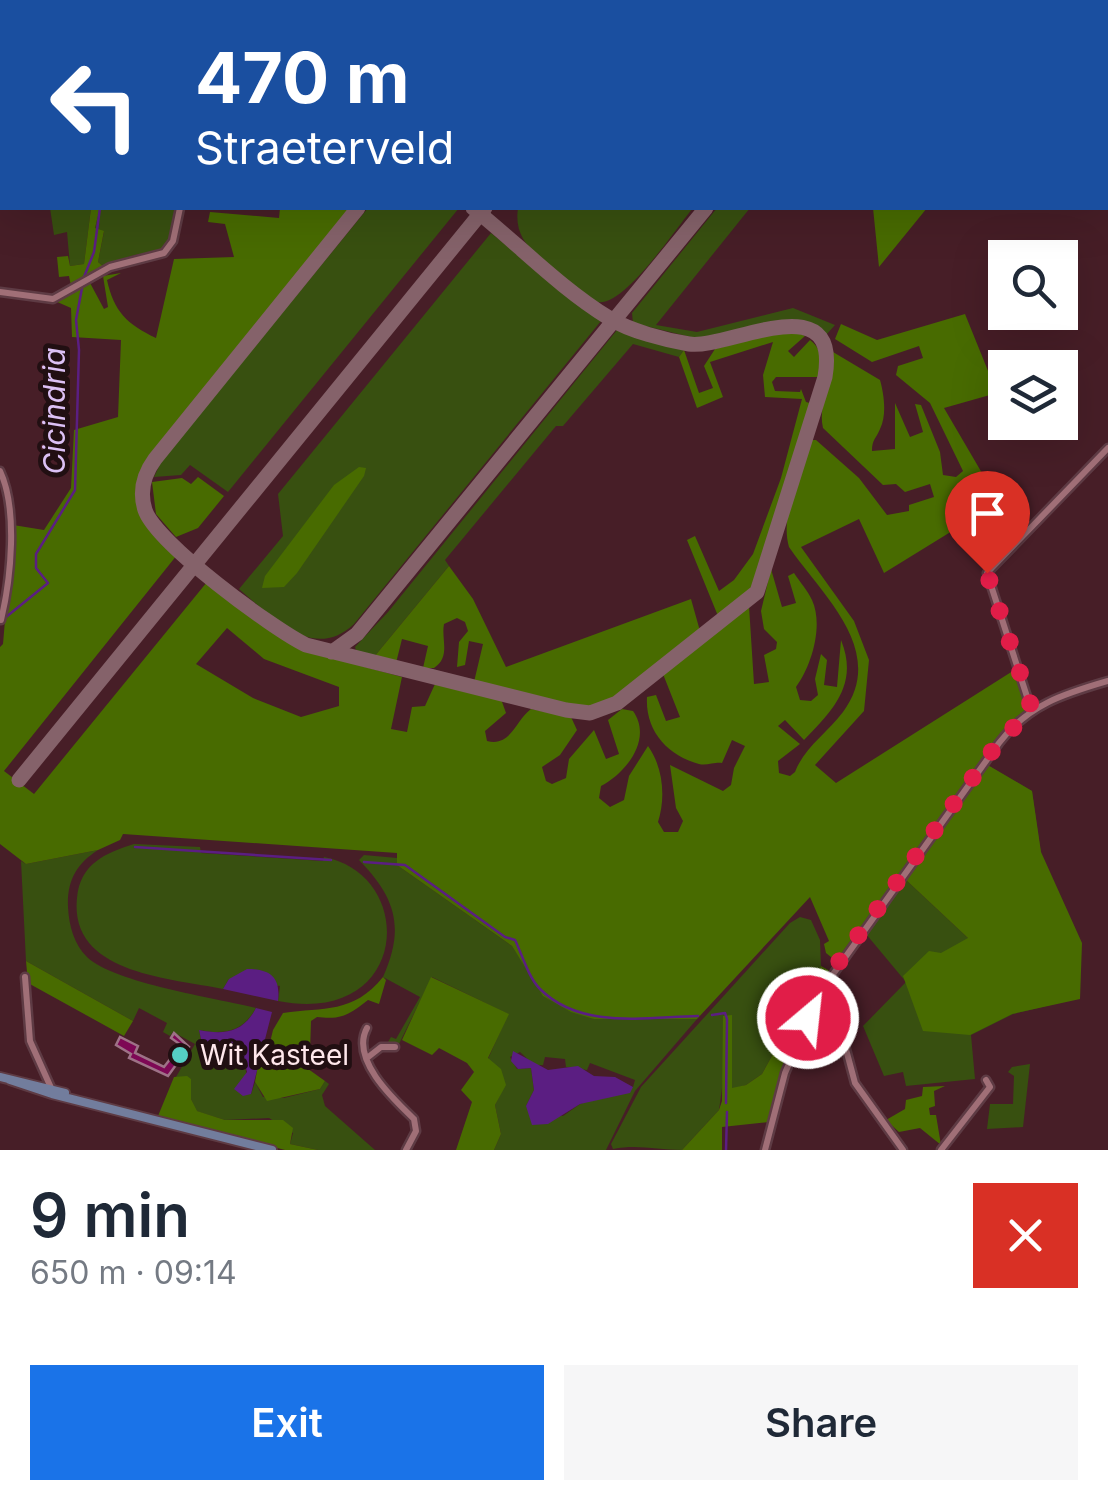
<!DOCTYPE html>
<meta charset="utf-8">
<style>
:root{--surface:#fff;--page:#f6f6f7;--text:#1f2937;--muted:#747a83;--accent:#1a73e8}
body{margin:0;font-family:Inter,sans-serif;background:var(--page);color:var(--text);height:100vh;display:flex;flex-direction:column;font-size:38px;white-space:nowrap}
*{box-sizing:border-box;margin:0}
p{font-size:32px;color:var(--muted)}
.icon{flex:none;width:55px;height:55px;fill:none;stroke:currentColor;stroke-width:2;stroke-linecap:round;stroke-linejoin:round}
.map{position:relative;height:1150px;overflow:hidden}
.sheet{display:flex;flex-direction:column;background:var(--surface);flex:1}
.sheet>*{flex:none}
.hud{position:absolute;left:0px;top:0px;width:1110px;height:210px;box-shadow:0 10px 40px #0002;background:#1a4fa0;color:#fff;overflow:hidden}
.tools{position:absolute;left:988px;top:240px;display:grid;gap:20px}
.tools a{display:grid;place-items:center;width:90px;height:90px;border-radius:0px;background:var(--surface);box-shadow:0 10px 40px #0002;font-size:50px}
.pin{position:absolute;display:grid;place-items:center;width:85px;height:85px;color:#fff;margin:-102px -42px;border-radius:50% 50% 50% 0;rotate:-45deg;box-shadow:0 0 10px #0007}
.pin .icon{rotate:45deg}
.me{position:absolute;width:110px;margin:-55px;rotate:28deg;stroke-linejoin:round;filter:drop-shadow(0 0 8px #0008)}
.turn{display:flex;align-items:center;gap:35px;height:210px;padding:0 30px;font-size:45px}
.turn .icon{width:130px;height:130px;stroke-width:2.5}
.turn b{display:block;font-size:70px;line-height:85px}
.round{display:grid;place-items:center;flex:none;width:105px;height:105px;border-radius:0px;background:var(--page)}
.head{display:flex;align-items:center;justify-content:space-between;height:170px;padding:0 30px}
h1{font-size:60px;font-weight:600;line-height:75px}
.cta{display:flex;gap:20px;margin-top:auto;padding:20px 30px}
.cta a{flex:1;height:115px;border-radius:0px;background:var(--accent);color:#fff;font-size:40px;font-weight:600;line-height:115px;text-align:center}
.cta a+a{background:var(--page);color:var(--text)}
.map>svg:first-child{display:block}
</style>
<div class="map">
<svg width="1108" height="1150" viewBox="0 0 1108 1150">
<rect width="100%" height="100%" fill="#471e27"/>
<path fill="#385010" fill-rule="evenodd" d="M50 208H91L84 264 70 266 67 232 54 235Z
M100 208H178C169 247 176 248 135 255 125 257 115 264 105 268L98 262 104 232 95 229Z
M368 208H459L228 492 190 465 181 475 154 477 162 460Z
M518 208H693C676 228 624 308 597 302 581 298 562 276 548 265 528 248 514 235 518 208Z
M717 208H750L656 325 697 332 793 308 835 325 827 334 792 319 699 339 633 323 632 313Z
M491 233 601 321 354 624C313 663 271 616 239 589L283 536 278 494Z
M617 330 684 350 679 357 633 344 563 426H556L445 560 449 566 374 657 357 653 355 647 388 612Z
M987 765 1032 791 1041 854 1076 999 1013 1014 971 1035 975 1079 906 1086 903 1072 884 1076 863 1026 906 982 866 934 905 879 968 938Z
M134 844 200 847 201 853 323 861 324 857C418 875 410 1027 278 1001L280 986 229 979 223 989C170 978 69 974 77 898 80 864 105 853 134 844Z
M98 850C76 864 67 881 68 907 69 926 74 944 87 957 114 983 216 998 256 1008 243 1032 224 1035 199 1030L201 1039 243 1058 251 1094 255 1082 263 1097 284 1098 320 1089 325 1081 329 1084 322 1095 325 1106 375 1150H318L290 1144 293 1133 269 1118 225 1120 196 1111 191 1099V1079L176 1077 195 1044 173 1032 170 1036 163 1032 167 1023 139 1008 133 1021 26 961 21 861 26 864Z
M364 855 397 858V865L512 946 518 955 594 1019H697L635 1091 606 1150H494L501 1134 495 1105 502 1091 488 1059 508 1014 432 977 398 1046 388 1042 391 1037 396 1039 420 997 383 977C405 928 396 898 359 860ZM520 1052 534 1065H543L545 1057 565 1059 566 1067 587 1070 590 1063 635 1080 633 1087 580 1104 563 1116 526 1106 534 1090 531 1068 517 1069 510 1057Z
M800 917 811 920 820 940 821 966 762 1074 746 1085 732 1089V1016L719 1110 682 1150C657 1150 638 1144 613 1149L611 1144 641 1087 790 923Z
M1030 1064 1023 1127 987 1129 990 1104H1013L1014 1076 1008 1072 1012 1067Z"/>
<path fill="#486b00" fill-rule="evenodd" d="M91 208H100L95 228 104 231 98 262 105 268 71 286 69 276 59 277 57 257 68 256 70 266 84 264Z
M280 208H351L146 460C123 501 145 528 177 555L4 771 34 794 207 582 299 649 402 677 391 729 407 732 412 707 425 706 435 684 501 699 506 713 485 731 487 741C511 747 515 721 531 709L571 717 577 730 560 755 542 767 546 781 552 784 566 778 569 759 594 730 606 759 619 754 608 720 622 709 633 711C653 739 626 773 601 786L599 798 610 807 624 800 629 776 648 746C663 767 666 797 658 822L664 832H678L683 821 676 808 670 765 723 791 731 785 734 768 745 746 732 740 722 763C715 762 706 766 699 764 668 756 645 731 647 697L656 695 666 721 680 717 663 674 749 606 754 684 769 682 764 655 776 649 777 642 764 629 761 611 771 569 782 607 796 603 788 576 794 573C800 582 808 591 812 600 824 626 811 667 796 687L800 700 811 701 818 695 815 679 821 654 827 660 824 685 837 687 841 640C859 684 833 710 804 740L785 720 778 726 800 744 778 761 779 773 790 776 795 772C804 748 827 733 843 712 888 651 822 595 789 547 780 517 799 469 812 440H816L859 478 887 515 909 511V505L934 497 930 484 905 492 896 484 883 485 823 428C817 402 835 379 833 352L880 380C884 394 887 415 880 429 876 439 872 439 872 451L895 449V403L910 437 923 432 915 404 921 405 940 452 943 475 956 477 963 471 930 403 896 375 898 366 923 358 919 346 872 362 835 339 841 324 877 340 965 314 997 393 944 408 982 473 954 488 970 520 884 573 859 519 801 547 854 621 869 660 864 711 815 765 836 783 1016 669 1027 708 1002 732 836 961 826 953 824 944 829 941 810 897 697 1019H594L571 1012 543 996 512 946 397 865V853L123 834 120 840 98 850 26 864 0 844V647L3 644 13 525 44 530 71 488 74 430 118 417 121 340 72 337 71 308 55 301 89 281 104 309 108 307 103 276 121 273 107 280C114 312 127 324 156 338L174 259 234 257 225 224 208 222 210 212 279 218ZM227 628 264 659 339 687V706L301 717 253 698 196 664Z
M873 208H927L879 267Z
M789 329 805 336 788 351 794 357 810 340C823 350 823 363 819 377H776L772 382 775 391 800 392 801 389 806 402 810 403 756 581 747 593 718 616 687 540 695 536 719 591 734 580 753 554 781 478 802 399 765 397 763 375 773 342 710 362 723 397 697 408 679 357 684 350 699 393 713 388 704 366 715 349Z
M359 467 366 468 364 476 297 573 284 587 262 588 265 576 334 485Z
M198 477 224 496 198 528 176 537 156 514 152 482 182 478 191 484Z
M449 566 473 599 506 667 691 599 700 631 616 698 598 707H579L474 682 483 644 469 641 465 665 457 667 459 642 468 631 465 622 457 618 444 624C441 639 451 657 434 668H423L428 646 402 639 396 663 374 657Z
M986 764 1032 791 1041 852 1082 943 1080 999 1012 1014 970 1035 923 1031 903 976 929 951 941 953 968 938 905 879Z
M26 961 133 1021 124 1036 28 983Z
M821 966 830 971 794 1037 769 1122 722 1127V1150H682L719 1110 722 1101 723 1016 732 1015V1088L746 1085 762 1074Z
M383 977 386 980 379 1004 368 1000C349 1015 341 1020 317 1017L311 1021 310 1052 304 1066 325 1081 320 1089 267 1101 255 1082 259 1059H266L273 1030 283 1013C324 1007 353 1014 383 977Z
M431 977 509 1014 488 1058 501 1069 506 1085 495 1105 501 1134 494 1150H456L472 1102 461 1090 474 1072 467 1063 439 1048 432 1055 402 1040Z
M187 1076 191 1079V1099L197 1111 225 1120H283L293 1128 290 1144 318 1150H285L158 1116 174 1077Z
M945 1086 934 1091 935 1106 929 1108 930 1115H936L941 1145 920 1128 899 1132 886 1120 905 1109 906 1100 922 1096 923 1087Z"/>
<path fill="#5b1e82" d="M247 969C270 969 281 977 278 1001L223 989 229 979Z
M256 1008 272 1012 251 1094 243 1096 234 1089 247 1072 243 1058 201 1039 199 1030C224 1035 243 1033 256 1008Z
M513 1051 548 1070 578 1066 594 1076 615 1077 633 1087 630 1093 580 1104 548 1124 532 1125 526 1106 534 1090 531 1068 518 1069 511 1061Z"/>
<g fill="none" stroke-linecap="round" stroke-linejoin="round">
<path stroke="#5b1e82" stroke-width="2.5" d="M8 0V2
M84 277 94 252 100 208
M6 617 48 583 36 568V554L75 490 79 350 76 320 82 288
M135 847 331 860
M364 862 405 865 505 937 515 940C522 954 528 977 540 989 581 1030 646 1017 698 1016
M712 1015 725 1013 727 1019 726 1103
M726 1150 727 1112"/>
<path stroke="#85626a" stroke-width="15" d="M871 2 873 0
M358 208 155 459C144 474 139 491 145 510 156 543 273 629 306 645L566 710 590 713 617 703 757 592 825 377C841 283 727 350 689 344 665 340 630 331 609 318 560 288 517 243 473 208
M332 652 357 634 706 208
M19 780 485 208"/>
<path stroke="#85626a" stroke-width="38" d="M652 2 654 0"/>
</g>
<path fill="#7e0855" stroke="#9e7287" stroke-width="2.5" d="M174 1033 189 1047 168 1076 129 1058 131 1054 116 1045 120 1037 138 1046 135 1053 164 1067 181 1045 171 1038Z"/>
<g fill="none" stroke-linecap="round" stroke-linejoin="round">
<defs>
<path id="minor" d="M131 0V2
M0 292 53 299 110 267 164 253 173 241 180 208
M0 471C18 509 11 579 1 620
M1031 709 987 573 1108 448
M25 977 30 1041 52 1090
M828 982 855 1083 903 1150
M367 1028C350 1059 393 1099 414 1119L416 1131 406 1150
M367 1058 381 1047H395
M765 1150 785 1073 821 991 999 743C1028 705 1063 694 1108 681
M941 1150 990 1087 986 1080"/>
<path id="major" d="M0 1077 65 1093
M10 1080 52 1094 272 1150"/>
</defs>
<use href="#minor" stroke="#5e3b44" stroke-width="11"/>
<use href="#major" stroke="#5e3b44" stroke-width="12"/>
<use href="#minor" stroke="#a06f77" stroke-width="6"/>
<use href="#major" stroke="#727d9d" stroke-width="8"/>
</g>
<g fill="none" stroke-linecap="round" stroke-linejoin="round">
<path stroke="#e11d48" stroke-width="18" stroke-dasharray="0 32.4" d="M808 1018 836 966 998 743 1032 709 987 573"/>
</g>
<circle fill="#55cec4" stroke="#210f12" stroke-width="4" cx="180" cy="1055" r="10"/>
<g text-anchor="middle" stroke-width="10" stroke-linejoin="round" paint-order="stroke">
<g font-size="28" fill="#fee7eb" stroke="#210f12" text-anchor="start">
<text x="200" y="1065">Wit Kasteel</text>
</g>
<g font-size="30" font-style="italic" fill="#dcc1f5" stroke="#210f12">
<text transform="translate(55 411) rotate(-90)" y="10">Cicindria</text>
</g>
</g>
</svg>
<div class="tools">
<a><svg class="icon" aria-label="search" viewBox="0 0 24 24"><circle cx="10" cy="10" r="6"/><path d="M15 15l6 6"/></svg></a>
<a><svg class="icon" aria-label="layers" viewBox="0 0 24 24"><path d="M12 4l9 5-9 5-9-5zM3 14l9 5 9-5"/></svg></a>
</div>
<div class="pin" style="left:987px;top:573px;background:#d93025"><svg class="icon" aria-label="arrive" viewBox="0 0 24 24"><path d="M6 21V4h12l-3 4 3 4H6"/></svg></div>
<svg class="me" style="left:808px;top:1018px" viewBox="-20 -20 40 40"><circle r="17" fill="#e11d48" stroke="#fff" stroke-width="3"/><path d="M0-11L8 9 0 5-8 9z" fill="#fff"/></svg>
<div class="hud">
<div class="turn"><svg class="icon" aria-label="left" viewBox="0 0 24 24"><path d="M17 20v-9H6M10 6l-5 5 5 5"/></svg><div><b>470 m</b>Straeterveld</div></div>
</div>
</div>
<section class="sheet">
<div class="head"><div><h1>9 min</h1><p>650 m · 09:14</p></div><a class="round" style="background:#d93025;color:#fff"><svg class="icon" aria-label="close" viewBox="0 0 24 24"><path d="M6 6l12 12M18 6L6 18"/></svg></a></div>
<div class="cta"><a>Exit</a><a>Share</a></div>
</section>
